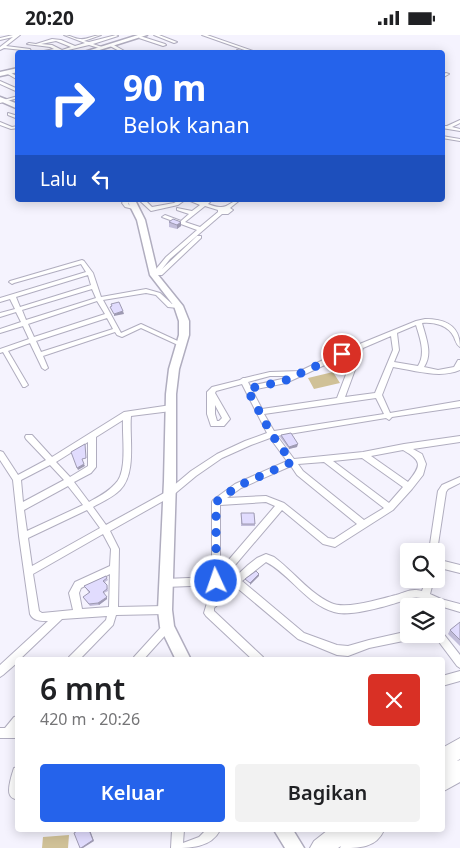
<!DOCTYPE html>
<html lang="id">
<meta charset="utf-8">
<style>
:root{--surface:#fff;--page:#f2f2f2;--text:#202124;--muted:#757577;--accent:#2563eb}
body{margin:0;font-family:"Noto Sans",sans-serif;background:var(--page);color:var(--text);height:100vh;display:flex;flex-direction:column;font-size:19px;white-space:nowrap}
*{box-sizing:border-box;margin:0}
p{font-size:16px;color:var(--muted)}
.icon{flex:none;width:28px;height:28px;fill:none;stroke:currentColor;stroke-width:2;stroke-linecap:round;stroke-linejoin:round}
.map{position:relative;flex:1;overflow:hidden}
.details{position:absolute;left:15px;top:622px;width:430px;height:175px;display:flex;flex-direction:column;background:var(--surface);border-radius:5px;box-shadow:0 2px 12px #0003}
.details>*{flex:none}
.top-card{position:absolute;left:15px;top:15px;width:430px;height:152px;border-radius:5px;box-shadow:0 2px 12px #0003;background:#2563eb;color:#fff;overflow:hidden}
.controls{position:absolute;left:400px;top:508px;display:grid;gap:10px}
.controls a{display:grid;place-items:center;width:45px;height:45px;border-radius:5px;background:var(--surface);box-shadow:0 2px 12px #0003;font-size:25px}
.pin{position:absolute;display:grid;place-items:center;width:42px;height:42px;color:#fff;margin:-21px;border:2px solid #fff;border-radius:50%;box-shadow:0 1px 5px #0007}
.me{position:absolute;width:55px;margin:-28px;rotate:357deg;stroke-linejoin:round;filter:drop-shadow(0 0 4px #0008)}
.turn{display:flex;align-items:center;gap:18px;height:105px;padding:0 25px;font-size:22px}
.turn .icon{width:65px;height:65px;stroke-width:2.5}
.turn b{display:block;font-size:35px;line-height:42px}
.then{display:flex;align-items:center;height:48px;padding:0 25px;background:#0003;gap:10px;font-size:19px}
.round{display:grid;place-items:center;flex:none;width:52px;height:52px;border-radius:5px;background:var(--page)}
.overview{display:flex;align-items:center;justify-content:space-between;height:85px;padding:0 25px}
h1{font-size:30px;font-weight:600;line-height:38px}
.primary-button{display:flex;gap:10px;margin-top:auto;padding:10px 25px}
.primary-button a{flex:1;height:58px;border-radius:5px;background:var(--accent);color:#fff;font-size:20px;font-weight:600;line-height:58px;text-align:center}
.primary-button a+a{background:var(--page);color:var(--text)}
.status{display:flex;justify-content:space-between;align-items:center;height:35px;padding:0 25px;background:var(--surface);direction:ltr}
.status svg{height:14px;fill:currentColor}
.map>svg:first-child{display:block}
</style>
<div class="status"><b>20:20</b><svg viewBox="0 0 49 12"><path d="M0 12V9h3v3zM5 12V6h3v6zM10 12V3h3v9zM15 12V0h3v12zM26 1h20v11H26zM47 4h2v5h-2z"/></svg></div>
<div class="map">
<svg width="460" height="813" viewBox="0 0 460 813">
<rect width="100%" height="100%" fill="#f5f3fe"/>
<path fill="#d0c197" d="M333 337 340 348 314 354 308 343Z
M69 800 68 813H42L43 802Z"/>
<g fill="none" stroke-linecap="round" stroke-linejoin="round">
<defs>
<path id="street" d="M13 0H20L6 11 30 14 31 16 4 13 0 15V12L13 2 0 5V3Z
M64 0C70 0 75 4 80 4 87 5 94 0 101 0L84 6 89 7 116 0 118 1 93 9 102 12V14L89 10 64 16V18H54L58 16 57 15 44 18V16L54 14 50 12 27 9 29 8 36 9 52 4 61 5 75 11 85 8ZM56 6 71 12 62 15 52 10 41 9Z
M154 0H159L177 7 174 8Z
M202 0H207L259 18H253Z
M140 1 165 9 166 10 163 11 139 3Z
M111 9H112L128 18H123L110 11Z
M237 15 243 17V18L236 17Z
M134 17 144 18H133Z
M6 36H8L18 42V45L6 38Z
M446 38 449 39 442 43V40Z
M0 46 18 54V57L0 49Z
M18 61V63L0 68V66Z
M8 78 18 81V84L8 80Z
M460 85V88L452 92 460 94V96L442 93V91H447Z
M0 87 12 92 18 91V93L11 94 0 90Z
M442 101 460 104V106L442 103Z
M124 165H130L128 168 129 170 138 173V175L125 172 122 168Z
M139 165H145L152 172 174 168 179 165H185L178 170 151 176Z
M188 165H196L203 167 206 165H212L208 169C211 170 216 172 220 172 228 173 232 165 240 165L230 173 233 175 228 179H222L170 224 162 234 197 201H201V203L162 240H157L156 241H152V239L166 222 197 195 162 182 165 180 181 186 189 179 177 175V173L192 176 200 170ZM205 171 218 175V177L200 192 185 187Z
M82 225 84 226 93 238 101 262 146 254 160 258 172 269H178L181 271 178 273 168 272 156 260 146 258 103 265 121 298 141 289 182 308 183 309 182 310H178L141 293 122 302 117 300 115 297 43 321 48 333 45 335 42 333 30 308 8 316 28 350 25 352H23L3 317 0 318V314L29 304 23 291 0 298V294L21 287 16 277 0 282V278L15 274 10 264 0 267V263L86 237 81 229 14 248 12 249 9 247 10 246ZM88 240 91 250 20 272 16 262ZM92 254 96 263 26 285 22 275ZM97 266 105 279 34 302 28 289ZM107 283 113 294 41 317 36 306Z
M425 284C445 284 460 290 460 312 456 309 456 307 454 302 448 290 434 287 422 288 426 303 433 319 424 332L438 335 454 332 458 325H460V335C440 344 413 335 393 332L382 360 390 378 460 366V372L392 382 389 385 386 383 277 401 294 424 363 417 404 409 460 401V407L413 414 422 419 426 429 423 440 412 454 393 475 335 512 323 509 282 475 219 549 216 550 165 552 162 551 161 548 162 545 165 544 212 542V467L213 465 235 449 287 426 270 403 251 410 222 423 196 441 172 461 110 496 119 514 118 572 165 571 168 572 170 575 168 578 165 579 116 580 113 590 79 625H67L69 622 106 585 107 581 62 584 19 625H18V627L3 640 0 642V630L48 586C41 586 33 586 30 579L19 501 13 445 0 425V416L3 417 18 440 46 425 26 404 25 402 26 400H32L52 422 124 377 171 370 174 371 175 373 171 376 131 381C129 402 137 438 120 455 113 462 102 467 93 472L106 490 166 457 191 436 217 419 245 406 267 398 242 349 216 356 215 358 230 384 224 391H211L207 379V357L212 352 240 345 243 343H245L270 337 300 336 340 317 416 286ZM416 290C420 303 426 319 418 331L394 327 399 315 397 298ZM391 301 393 315 375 358 345 362 363 313ZM355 316 337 363 262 374 252 355 286 348ZM270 341H289L282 344 250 351 248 347ZM376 363 384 379 274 396 264 379ZM215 370 222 383 219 386H217L215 379ZM123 385C122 402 128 437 115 449 108 457 98 462 89 467L74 447 91 438 96 432V402ZM88 407V431L70 442 56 427ZM403 415C422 426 422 430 408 447L371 421ZM362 423 403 452 389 468 333 426ZM324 427 384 473 364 485 303 436 298 429ZM50 430 64 445 23 467 21 445ZM291 431 297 440 357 489 334 504 328 503 284 468 266 461 227 463 241 453ZM68 451 83 470 27 496 24 475ZM266 467 275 471 220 535V470ZM87 475 100 493 32 531 28 503ZM103 499 111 514 110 531 75 547 69 558 73 575 42 578 39 576 33 539ZM110 539 109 572 82 574 79 558 81 553Z
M460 442V448L448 454 446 457 437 516 436 518V516H429L438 456 442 450Z
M266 519 274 522C293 536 309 558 331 568 346 575 380 564 396 560 406 557 411 553 422 556L426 544H434L430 559 441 564 460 569V577L430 568V571H422L421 563C412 561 407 565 399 567 384 572 348 582 334 577 306 569 291 540 266 527L242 546 304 598 337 610 348 611 369 605 409 596V599H423L421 602 418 603 369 613 348 621 337 620 298 604 236 552 214 573V576L263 622 265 625H253L206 581 204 578 207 568 248 530 257 523Z
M436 524 460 530V538L436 532Z
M167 588 170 589 172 592 170 595 143 625H132L134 622 164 589Z
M436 592 439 593 460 620V633L457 631 433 599H436Z
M460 636V646L442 651V641Z
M18 681V703H0V693H5L14 682Z
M18 732V765C15 764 11 763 10 760 7 755 12 739 14 733Z
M172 795H184L183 808 199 802 206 795H220C211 813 190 813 171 813Z"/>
<path id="secondary" d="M138 0H147L90 18H81Z
M18 33V37L0 41V37Z
M0 62 18 69V74L0 66Z
M127 165H135L145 185 158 240 183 271 189 286V300L179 334 176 359V446L172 575 174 591 191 625H176L160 592 158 575 164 446 166 359 169 334 179 300V286L174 271 150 240 137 185Z
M274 795H293L304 813H285Z"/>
<path id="highway" d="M460 703V724L457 726 460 725V747L442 757V713Z
M328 795H355V797L357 795H384C376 813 360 813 340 813L341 811 338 813H310L314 806Z"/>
</defs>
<use href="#street" stroke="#b0adbf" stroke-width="2"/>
<use href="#secondary" stroke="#b0adbf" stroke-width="3"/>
<use href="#highway" stroke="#b0adbf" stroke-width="2"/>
<use href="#street" fill="#fff" fill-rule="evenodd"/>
<use href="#secondary" fill="#fff" fill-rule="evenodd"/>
<use href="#highway" fill="#fff" fill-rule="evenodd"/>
</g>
<path fill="#c2bdda" d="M169 187H181V191L177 194 169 192Z
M281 400 297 412 289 414 280 402Z
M241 478H254L255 491H241Z
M107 543 108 545 105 547 107 550 108 556 104 558 107 564 99 570 90 571 83 562 89 558 84 551Z
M460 587V611L448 599 450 595Z"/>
<path fill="#9e9ab2" d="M181 187V191L177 194V190Z
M123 276 124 279 114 281V279Z
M298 409 297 412 289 414V412Z
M84 429 85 431 78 435 77 433Z
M259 539V541L250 550V548Z
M107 562V564L99 570 98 568Z
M90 795 94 806 83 813H81Z"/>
<path fill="#e1dcfe" stroke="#9e9ab2" d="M173 184 181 187 177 190 169 187Z
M119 267 123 276 114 279 110 272 112 271 111 269Z
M291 398 298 409 289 412 281 400Z
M85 409 86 423 82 424 84 429 77 433 71 417Z
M241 478H254L255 489H242Z
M256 536 259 539 250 548 245 544Z
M106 541 107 543 103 546 107 550V554L103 557 107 562 98 568 89 569 83 562 90 557 84 551Z
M460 587V605L450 595Z
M79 795H89L93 805 81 813H80L74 798Z"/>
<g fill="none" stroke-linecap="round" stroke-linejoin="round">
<path stroke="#2563eb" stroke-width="9" stroke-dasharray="0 16.2" d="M216 546V467L238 451 292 427 272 400 247 354 284 346 342 319"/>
</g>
</svg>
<div class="controls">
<a><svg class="icon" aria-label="search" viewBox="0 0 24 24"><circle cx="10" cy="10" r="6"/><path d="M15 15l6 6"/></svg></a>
<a><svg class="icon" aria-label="layers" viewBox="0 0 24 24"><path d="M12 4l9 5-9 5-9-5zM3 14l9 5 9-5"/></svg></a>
</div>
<div class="pin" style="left:342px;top:319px;background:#d93025"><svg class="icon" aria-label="arrive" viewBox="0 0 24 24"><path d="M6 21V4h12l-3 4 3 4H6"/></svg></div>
<svg class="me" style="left:216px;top:546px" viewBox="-20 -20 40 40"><circle r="17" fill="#2563eb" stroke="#fff" stroke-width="3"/><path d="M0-11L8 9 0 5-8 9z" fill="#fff"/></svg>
<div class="top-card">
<div class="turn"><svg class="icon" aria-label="right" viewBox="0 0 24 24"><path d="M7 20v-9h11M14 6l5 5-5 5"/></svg><div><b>90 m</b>Belok kanan</div></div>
<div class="then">Lalu<svg class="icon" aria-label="left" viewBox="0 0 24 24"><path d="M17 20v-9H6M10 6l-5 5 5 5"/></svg></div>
</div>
<section class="details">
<div class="overview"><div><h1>6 mnt</h1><p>420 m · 20:26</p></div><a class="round" style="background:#d93025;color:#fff"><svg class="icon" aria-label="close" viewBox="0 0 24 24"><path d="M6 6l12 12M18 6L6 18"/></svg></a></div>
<div class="primary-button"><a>Keluar</a><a>Bagikan</a></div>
</section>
</div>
